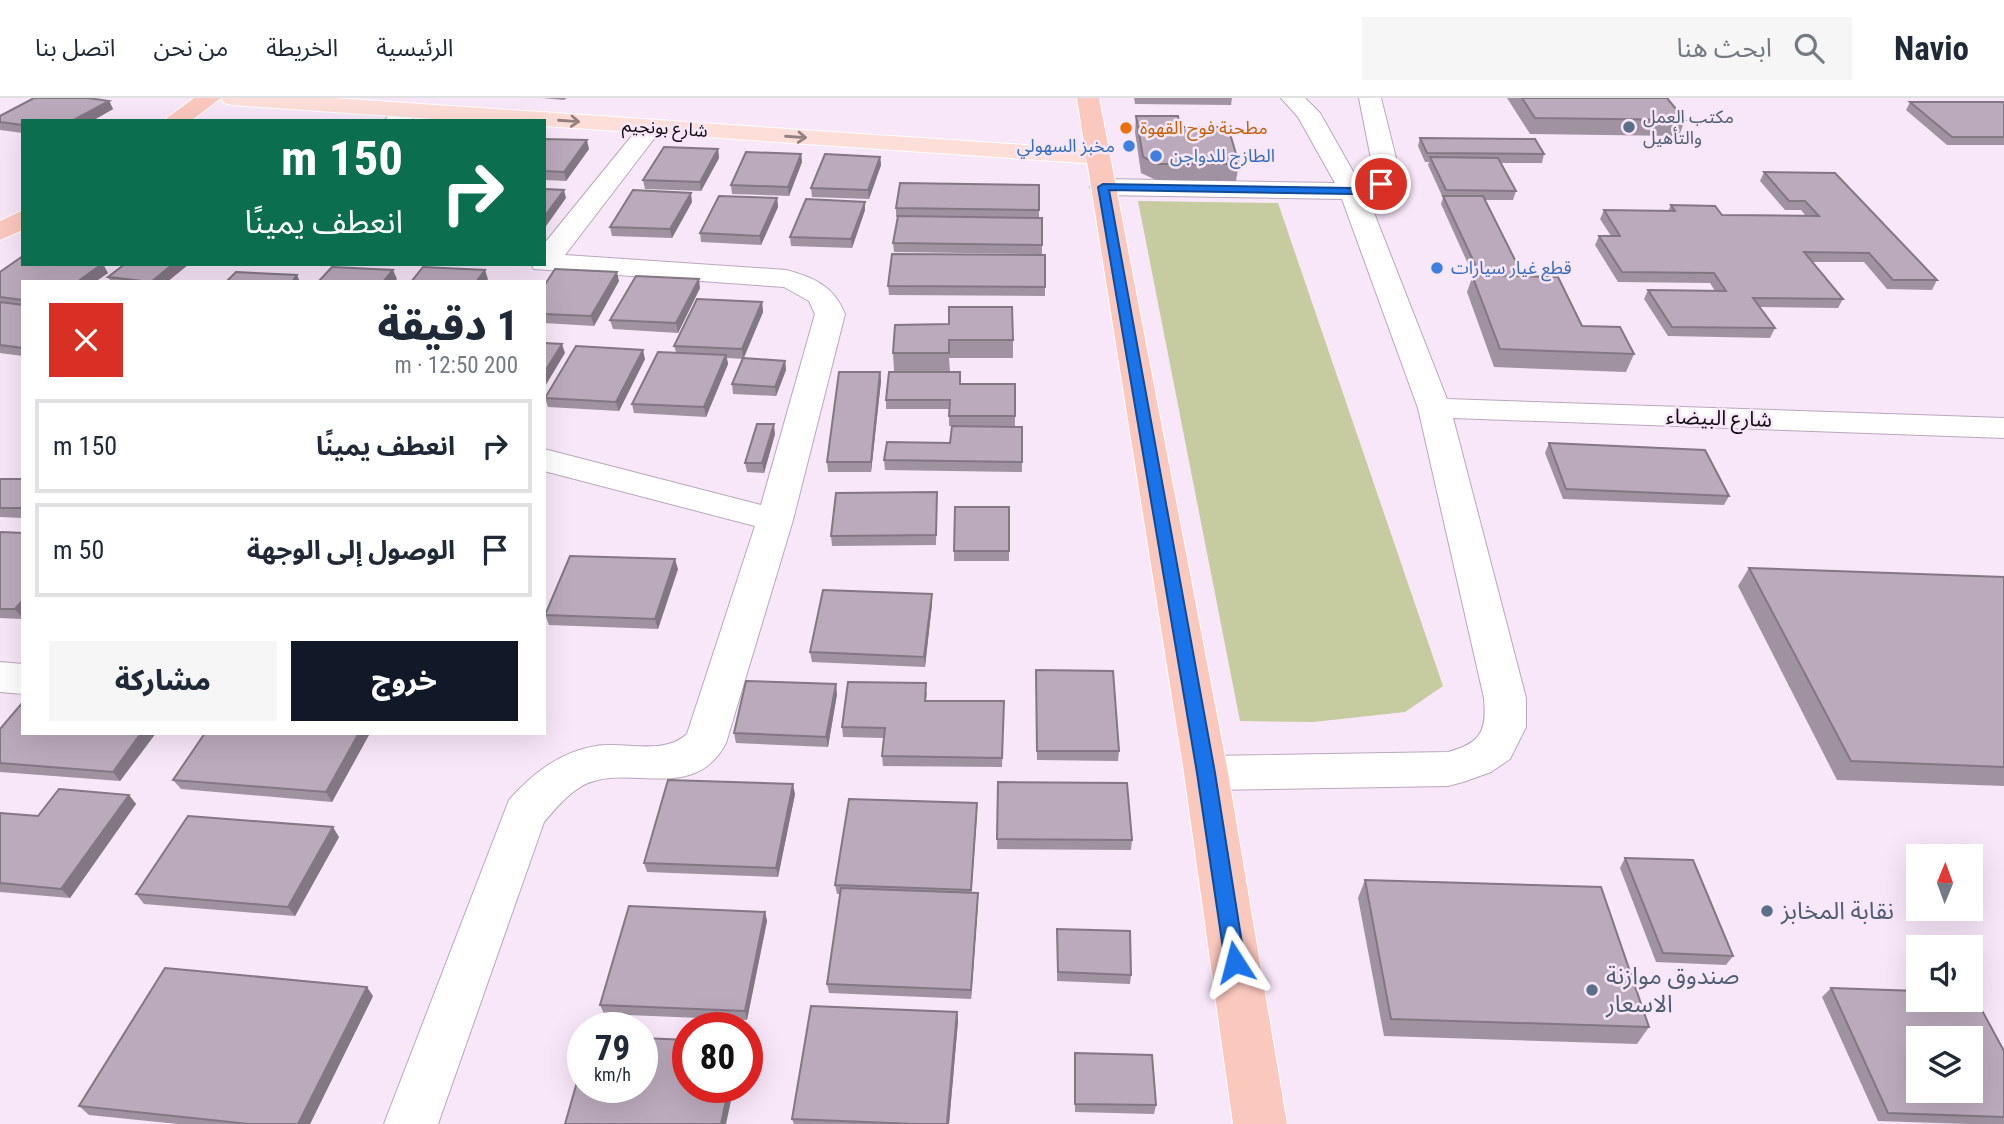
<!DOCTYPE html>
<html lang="ar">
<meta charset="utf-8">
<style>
:root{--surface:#fff;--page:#f6f6f7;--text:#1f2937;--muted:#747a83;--line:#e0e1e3;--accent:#111827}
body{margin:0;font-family:"Roboto Condensed","Noto Sans Arabic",sans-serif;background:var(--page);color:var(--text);direction:rtl;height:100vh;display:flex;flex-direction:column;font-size:26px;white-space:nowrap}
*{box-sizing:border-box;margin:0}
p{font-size:23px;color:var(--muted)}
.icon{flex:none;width:38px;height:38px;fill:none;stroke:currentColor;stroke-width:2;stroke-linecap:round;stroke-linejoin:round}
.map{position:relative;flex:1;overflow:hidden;direction:ltr}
.side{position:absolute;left:21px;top:182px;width:525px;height:455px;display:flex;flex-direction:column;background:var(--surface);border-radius:0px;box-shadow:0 7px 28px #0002;direction:rtl}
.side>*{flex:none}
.hud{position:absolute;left:21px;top:21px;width:525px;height:147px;border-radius:0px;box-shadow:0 7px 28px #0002;direction:rtl;background:#0b6e4f;color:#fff;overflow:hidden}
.needle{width:46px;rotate:1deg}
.controls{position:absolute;left:1906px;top:746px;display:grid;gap:14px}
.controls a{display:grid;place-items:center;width:77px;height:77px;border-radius:0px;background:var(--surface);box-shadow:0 7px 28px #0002;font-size:35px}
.speed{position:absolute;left:567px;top:914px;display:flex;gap:14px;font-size:35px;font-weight:700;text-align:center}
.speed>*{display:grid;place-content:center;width:91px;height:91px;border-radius:50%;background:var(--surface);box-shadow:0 7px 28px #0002;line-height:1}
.speed small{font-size:18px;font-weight:400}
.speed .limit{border:10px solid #d22;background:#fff;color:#111}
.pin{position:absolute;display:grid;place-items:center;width:60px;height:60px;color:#fff;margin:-30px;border:4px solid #fff;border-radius:50%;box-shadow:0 2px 7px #0007}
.me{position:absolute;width:77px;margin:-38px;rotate:351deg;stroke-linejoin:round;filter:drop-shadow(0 0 5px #0008)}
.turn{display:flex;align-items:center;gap:24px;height:147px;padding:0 28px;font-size:32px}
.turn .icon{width:91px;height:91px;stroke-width:2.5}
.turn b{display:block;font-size:49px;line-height:60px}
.round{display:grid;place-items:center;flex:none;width:74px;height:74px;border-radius:0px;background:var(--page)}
.head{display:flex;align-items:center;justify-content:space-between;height:119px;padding:0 28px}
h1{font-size:42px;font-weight:800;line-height:52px}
.action{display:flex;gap:14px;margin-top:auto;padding:14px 28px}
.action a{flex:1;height:80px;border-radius:0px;background:var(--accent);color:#fff;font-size:28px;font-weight:800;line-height:80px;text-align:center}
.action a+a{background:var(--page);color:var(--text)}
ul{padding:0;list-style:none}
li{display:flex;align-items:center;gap:21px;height:94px;margin:0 14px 10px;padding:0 14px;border:4px solid var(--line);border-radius:0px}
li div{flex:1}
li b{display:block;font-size:26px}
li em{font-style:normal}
header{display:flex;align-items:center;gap:42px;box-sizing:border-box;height:98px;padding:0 35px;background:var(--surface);border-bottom:2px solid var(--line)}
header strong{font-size:33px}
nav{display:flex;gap:38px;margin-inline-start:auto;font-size:24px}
.search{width:490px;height:63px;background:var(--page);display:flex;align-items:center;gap:18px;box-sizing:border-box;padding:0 24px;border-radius:0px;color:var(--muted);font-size:26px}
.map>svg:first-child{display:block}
</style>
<header>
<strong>Navio</strong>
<div class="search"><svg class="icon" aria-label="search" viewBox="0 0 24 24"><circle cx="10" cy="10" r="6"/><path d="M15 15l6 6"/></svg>ابحث هنا</div>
<nav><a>الرئيسية</a><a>الخريطة</a><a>من نحن</a><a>اتصل بنا</a></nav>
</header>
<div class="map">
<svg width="2004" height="1026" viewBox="0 0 2004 1026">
<rect width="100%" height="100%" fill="#f8e6f9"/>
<path fill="#c6cc9f" d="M1138 103 1278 105 1443 588 1405 614 1313 624 1240 623Z"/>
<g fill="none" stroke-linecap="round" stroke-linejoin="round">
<defs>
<path id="minor" d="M1281 0H1305L1320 15 1359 84 1372 81 1374 76 1359 0H1381L1400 76 1390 91 1367 97 1447 301 2004 320V340L1453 320 1526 600V629L1510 661 1491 674 1463 684 1448 688 1206 692 1191 687 1184 675 1191 663 1206 658 1448 654C1481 645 1487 633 1484 600L1418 310 1342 101 1103 97 1094 94 1090 89 1094 84 1103 81 1335 85 1298 19Z
M407 5 415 7 419 12 410 23H384L399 7Z
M651 22 659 24 663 29 565 157 786 172C813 179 834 188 845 216L793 422 726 645C696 702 638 670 594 683 574 688 557 709 544 724L438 1026H384L509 702C533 675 560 654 596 648 625 643 663 658 687 636L755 428 544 373V351L761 407 815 216 809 203 784 189 534 171 531 166H544V146L643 24Z
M0 564 23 566V596L0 594Z"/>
<path id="major" d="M221 0H334L1098 52 1107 54 1110 59 1107 64 1098 66 544 28V23H463L232 7 224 5Z"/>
<path id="highway" d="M194 0H221L191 23H163Z
M1077 0H1099L1228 675 1287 1026H1233L1184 675Z
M23 112V132L0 142V123Z"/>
</defs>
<use href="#minor" stroke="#b9a8bb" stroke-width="2"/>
<use href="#major" stroke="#fff" stroke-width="2"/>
<use href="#highway" stroke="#fff" stroke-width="2"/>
<use href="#minor" fill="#fff" fill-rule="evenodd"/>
<use href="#major" fill="#fdded8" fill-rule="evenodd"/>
<use href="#highway" fill="#fbc8be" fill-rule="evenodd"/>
</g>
<path fill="#a192a2" d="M542 0H567L564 2Z
M1134 0H1232L1231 7 1135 6Z
M1507 0H1667L1685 22 1679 38 1530 36Z
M109 3 113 11 92 23H23V35L0 32V18Z
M1910 4H2004V47H1947L1906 12Z
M1136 18 1180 29 1239 66 1236 83 1156 82 1141 75 1135 34Z
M1420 40 1544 56 1542 65H1500L1516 93 1513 102H1485L1523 178 1582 228 1634 256 1626 274 1494 269 1467 194 1473 177 1441 106 1443 100 1428 67 1429 64H1425L1418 48Z
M544 41 589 51 566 83 544 82Z
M718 51 719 60 701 93 645 91 643 82Z
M801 56 802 64 789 98 732 96 731 87Z
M880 59 881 67 869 101 812 99 811 90Z
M1764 74 1937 182 1932 192 1887 191 1864 164H1812L1843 201 1838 210 1759 209 1775 230 1770 240 1668 238 1644 201 1648 192 1715 193 1710 185 1618 184 1595 147 1599 138H1611L1600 121 1604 112 1668 113 1671 107 1722 117 1806 118 1801 112H1785L1760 83Z
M1039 87V120H1042V156L894 154 893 145 898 119H896V110Z
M777 100 778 109 761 147 701 144 700 135Z
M692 104 672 140 612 138 610 129Z
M865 112 852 150 791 148 790 139Z
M1045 157V198L889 197 888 188Z
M125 166H189L167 184H111L108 179Z
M0 174 108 175 96 183 23 184V258L0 255Z
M619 183 594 228 544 225V188Z
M700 190 678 235 613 231 610 222Z
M762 204 763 214 744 260 785 263 786 272 776 298 733 296 732 286 743 261 727 260 728 266 706 319 634 315 632 306 676 254 674 248Z
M949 226 1013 242V260H949L950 273H894L893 255Z
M645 261 619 313 548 309 545 300Z
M880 274 881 283 871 374H828L827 364Z
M961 286H1015V328H949V311H886V302Z
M1022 329V374L885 372 884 362 950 345Z
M775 336 764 375 747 374 745 365Z
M1549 345 1729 398 1724 407 1563 401 1545 355Z
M0 381H23V420L0 419Z
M937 394 936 447 832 448 831 438Z
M1009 409V463H954V453Z
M0 435 23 521 0 520Z
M1749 470 2004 479V688L1837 682 1738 488Z
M678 471 658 531 549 527 545 517Z
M932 496V506L925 569 812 564 810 554Z
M1036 582 1119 653 1118 663 1037 662Z
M927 594 926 603H1004L1002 669 883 668 882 658 884 640 843 639 842 629Z
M837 596 828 649 736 645 734 635Z
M0 631 23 635H156L120 683 0 674Z
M370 635 332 704 181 691 173 682Z
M998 684 1132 742 1131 752 997 751Z
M795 696 778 779 647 774 644 765Z
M129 697 136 706 70 800 0 794V715L38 718Z
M977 705 971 794 978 795V804L971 901 829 895 827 886 841 796H837L835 787Z
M339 739 295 818 144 806 136 796Z
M1625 760 1733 858 1726 867 1656 864 1620 770Z
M1365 782 1649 929 1637 946 1384 938 1358 800Z
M765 814 767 823 747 922 604 916 600 907Z
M1057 831 1131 877 1130 886 1057 883Z
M1831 890 2004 953V1026H1968L1878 1023 1822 899Z
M373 898 310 1026H178L89 1017 79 1008Z
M957 914 958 923 949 1026H794L792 1021Z
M1075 955 1156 1007 1154 1016 1075 1014Z"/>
<path fill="#837784" d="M109 3 113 11 92 23H72Z
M587 42 589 51 566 83 564 74Z
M718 51 719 60 701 93 700 84Z
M801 56 802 64 789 98 788 89Z
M880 59 881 67 869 101 868 92Z
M564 92 566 100 544 131V119Z
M691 95 692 104 672 140 670 131Z
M777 100 778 109 761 147 760 138Z
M865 104V112L852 150 851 141Z
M102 166H103L108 175 95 184 81 181Z
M173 166H189L167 184H151Z
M393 172 397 181 394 184H383Z
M485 172 488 181 486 184H476Z
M617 174 619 183 594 228 591 218Z
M297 177 300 184H292Z
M699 181 700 190 678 235 676 225Z
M762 204 763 214 743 261 742 251Z
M562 246 565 255 544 290V275Z
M643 252 645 261 619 313 616 304Z
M726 257 728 266 706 319 704 309Z
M785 263 786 272 776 298 775 289Z
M880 274 881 283 871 374V364Z
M774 326 775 336 764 375 762 365Z
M675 461 678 471 658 531 655 521Z
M932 496V506L925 569 924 559Z
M23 502V521L15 511Z
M836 586 837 596 828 649 826 639Z
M141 635H156L120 683 113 674Z
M359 635H370L332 704 326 694Z
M793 686 795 696 778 779 776 770Z
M129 697 136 706 70 800 61 791Z
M977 705V715L971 801V792Z
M333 729 339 739 295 818 288 809Z
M978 795V804L971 901V892Z
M765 814 767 823 747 922 745 913Z
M367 889 373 898 310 1026H298Z
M957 914 958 923 949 1026H947Z
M729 989H734L726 1026H721Z"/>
<path fill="#bbaabc" stroke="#837784" stroke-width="2" fill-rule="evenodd" d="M34 0H88L109 3 72 23H23V27L0 24V18Z
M1522 0H1667L1685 22 1535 20Z
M1910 4H2004V39H1952Z
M1136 18H1178L1180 29H1228L1239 66H1158L1143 59Z
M1420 40 1535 41 1544 56 1427 55Z
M544 41 587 42 564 74 544 73Z
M664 49 718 51 700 84 643 82Z
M746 54 801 56 788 89 731 87Z
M825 56 880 59 868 92 811 90Z
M1430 59 1498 60 1516 93 1446 92Z
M1764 74 1835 75 1937 182H1893L1869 155 1804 154 1843 201 1753 200 1775 230 1672 229 1648 192 1726 193 1714 175 1622 174 1599 138H1620L1604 112 1675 113 1671 107 1715 108 1722 117 1819 118 1805 103H1789Z
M900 85 1039 87V112L896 110Z
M544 91 564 92 544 119Z
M633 92 691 95 670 131 610 129Z
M719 98 777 100 760 138 700 135Z
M1443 98H1483L1523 178 1480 177Z
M806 101 865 104 851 141 790 139Z
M898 118 1042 120V147L893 145Z
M892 156 1045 157V189L888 188Z
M23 158V166H102L81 181 102 184H23V202L0 199V174Z
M125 166H173L151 184 108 179Z
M332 169 393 172 383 184H318Z
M423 169 485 172 476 184H411Z
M555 171 617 174 591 218 544 216V188Z
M236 174 297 177 292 184H226Z
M1472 177 1558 179 1582 228 1620 229 1634 256 1500 251Z
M636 178 699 181 676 225 610 222Z
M697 201 762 204 742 251 674 248Z
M0 204 23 207V250L0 247Z
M949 209H1012L1013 242H949V255H893L895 227 949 226Z
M544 245 562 246 544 275Z
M576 248 643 252 616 304 545 300Z
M658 254 726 257 704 309 632 306Z
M743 260 785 263 775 289 732 286Z
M839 274H880L871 364H827Z
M889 274H960V286H1015V318H949L950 302H886Z
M757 326H774L762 365H745Z
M952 328 1022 329V364L884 362 887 344 950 345Z
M1549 345 1705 352 1729 398 1566 391Z
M0 381H23V410H0Z
M937 394 936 437 831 438 836 395Z
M955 409H1009V453H954Z
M1 434 23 435V502L15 511H0V435Z
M570 458 675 461 655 521 545 517Z
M1749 470 2004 479V669L1851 663Z
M823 492 932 496 924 559 810 554Z
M1036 572 1113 573 1119 653H1037Z
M746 583 836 586 826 639 734 635Z
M848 584 926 585 925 603H1004L1002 660 882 658 885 630 842 629Z
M23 604V635H141L113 674 0 665V631Z
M205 635H359L326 694 173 682Z
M668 682 793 686 776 770 644 765Z
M998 684 1127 685 1132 742 997 741Z
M59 691 129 697 61 791 0 785V715L38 718Z
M849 701 977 705 971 792 835 787Z
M188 718 333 729 288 809 136 796Z
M1625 760 1693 762 1733 858 1663 855Z
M1365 782 1601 789 1649 929 1391 921Z
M841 790 978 795 971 892 827 886Z
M629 808 765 814 745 913 600 907Z
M1057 831 1130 833 1131 877 1058 874Z
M165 870 367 889 298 1026H249L79 1008Z
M1831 890 1918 893V901H1970V894H1972L2004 953V1019L1888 1015ZM1918 940H1970V992H1918Z
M811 908 957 914 947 1026H915L792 1021Z
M642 940 688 942V989H729L721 1026H565L583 963V989H642Z
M1075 955 1152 957 1156 1007 1075 1006Z"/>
<defs><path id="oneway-shaft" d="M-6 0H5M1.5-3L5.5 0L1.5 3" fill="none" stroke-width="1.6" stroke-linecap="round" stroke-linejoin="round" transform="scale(1.75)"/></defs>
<g stroke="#93807f">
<use href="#oneway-shaft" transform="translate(569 23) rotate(4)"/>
<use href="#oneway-shaft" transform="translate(796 39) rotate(4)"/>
</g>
<path fill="#1a73e8" stroke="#114b97" stroke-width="2" d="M1381 83 1386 86 1384 88 1352 96 1109 92 1215 675 1245 864 1242 870 1235 873 1228 870 1225 864 1197 675 1098 89 1103 86 1352 90Z"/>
<g fill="#5c6f8a" stroke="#f8e6f9" stroke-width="2.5">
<circle cx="1629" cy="29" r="7"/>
<circle cx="1767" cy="813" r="7"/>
<circle cx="1592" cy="892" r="7"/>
</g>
<circle fill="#e8710a" stroke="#f8e6f9" stroke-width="2.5" cx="1126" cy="30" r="7"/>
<g fill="#3f7fe0" stroke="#f8e6f9" stroke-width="2.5">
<circle cx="1129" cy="48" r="7"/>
<circle cx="1156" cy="58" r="7"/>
<circle cx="1437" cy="170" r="7"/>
</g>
<g text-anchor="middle" stroke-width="5" stroke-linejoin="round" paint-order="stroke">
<g font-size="18" fill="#4e5e75" stroke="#f8e6f9" text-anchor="start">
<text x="1643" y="25">مكتب العمل<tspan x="1643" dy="21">والتأهيل</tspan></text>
</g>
<g font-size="18" fill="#120c13" stroke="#f8e6f9">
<text transform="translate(665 30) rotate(4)" y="6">شارع بونجيم</text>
</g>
<g font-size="18" fill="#c56008" stroke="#f8e6f9" text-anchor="start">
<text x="1140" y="36">مطحنة فوح القهوة</text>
</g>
<g font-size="18" fill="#366cbe" stroke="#f8e6f9" text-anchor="start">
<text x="1115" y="54" text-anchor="end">مخبز السهولي</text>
<text x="1170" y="64">الطازج للدواجن</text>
<text x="1451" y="176">قطع غيار سيارات</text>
</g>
<g font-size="21" fill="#120c13" stroke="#f8e6f9">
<text transform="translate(1719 320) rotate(2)" y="7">شارع البيضاء</text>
</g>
<g font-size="24" fill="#4e5e75" stroke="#f8e6f9" text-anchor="start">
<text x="1781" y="821">نقابة المخابز</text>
<text x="1606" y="886">صندوق موازنة<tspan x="1606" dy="28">الاسعار</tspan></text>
</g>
</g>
</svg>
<div class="controls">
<a><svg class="needle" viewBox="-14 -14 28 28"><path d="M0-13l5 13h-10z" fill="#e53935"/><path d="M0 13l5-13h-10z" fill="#747a83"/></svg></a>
<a><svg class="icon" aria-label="sound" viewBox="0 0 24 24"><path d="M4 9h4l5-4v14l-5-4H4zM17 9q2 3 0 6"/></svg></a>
<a><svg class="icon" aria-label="layers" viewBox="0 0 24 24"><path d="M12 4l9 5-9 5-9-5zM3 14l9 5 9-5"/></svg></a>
</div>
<div class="speed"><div>79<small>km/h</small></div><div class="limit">80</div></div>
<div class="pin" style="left:1381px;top:86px;background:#d93025"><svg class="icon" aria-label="arrive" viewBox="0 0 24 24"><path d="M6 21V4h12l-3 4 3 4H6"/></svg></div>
<svg class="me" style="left:1235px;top:864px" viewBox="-20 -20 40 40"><path d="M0-17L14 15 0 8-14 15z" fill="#1a73e8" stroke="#fff" stroke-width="4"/></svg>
<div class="hud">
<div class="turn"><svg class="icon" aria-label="right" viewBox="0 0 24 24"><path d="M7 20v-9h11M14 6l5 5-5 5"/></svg><div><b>150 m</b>انعطف يمينًا</div></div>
</div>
<section class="side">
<div class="head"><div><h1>1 دقيقة</h1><p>200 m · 12:50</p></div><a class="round" style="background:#d93025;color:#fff"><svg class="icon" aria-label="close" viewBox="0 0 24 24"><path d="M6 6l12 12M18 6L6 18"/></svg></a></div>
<ul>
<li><svg class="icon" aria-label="right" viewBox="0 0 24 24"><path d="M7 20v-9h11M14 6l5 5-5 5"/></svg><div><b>انعطف يمينًا</b></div><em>150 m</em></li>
<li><svg class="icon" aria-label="arrive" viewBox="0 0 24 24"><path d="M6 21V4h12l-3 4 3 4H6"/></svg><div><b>الوصول إلى الوجهة</b></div><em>50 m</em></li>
</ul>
<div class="action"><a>خروج</a><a>مشاركة</a></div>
</section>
</div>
